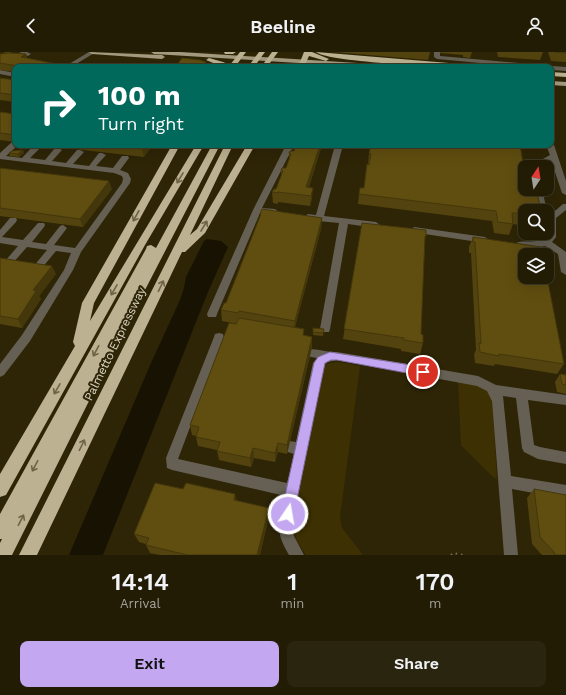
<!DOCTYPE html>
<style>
:root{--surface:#221c05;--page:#2a250f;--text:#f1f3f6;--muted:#a2a19a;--line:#3f3a27;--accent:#c4a7f1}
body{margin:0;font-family:"Work Sans",sans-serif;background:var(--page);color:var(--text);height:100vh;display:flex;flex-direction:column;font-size:15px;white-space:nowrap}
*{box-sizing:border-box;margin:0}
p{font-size:13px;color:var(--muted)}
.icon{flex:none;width:22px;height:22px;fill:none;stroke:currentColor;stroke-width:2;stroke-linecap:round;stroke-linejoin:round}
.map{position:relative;height:503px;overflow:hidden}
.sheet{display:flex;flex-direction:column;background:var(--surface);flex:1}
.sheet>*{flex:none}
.top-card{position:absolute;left:12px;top:12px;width:542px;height:84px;border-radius:8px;box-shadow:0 4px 16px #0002,0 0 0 1px var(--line);background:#00695c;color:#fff;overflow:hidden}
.needle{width:26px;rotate:12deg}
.fabs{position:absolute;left:518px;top:108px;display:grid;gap:8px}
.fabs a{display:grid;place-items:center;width:36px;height:36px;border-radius:8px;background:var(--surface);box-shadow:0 4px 16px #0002,0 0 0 1px var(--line);font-size:20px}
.pin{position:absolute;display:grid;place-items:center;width:34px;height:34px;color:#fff;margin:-17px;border:2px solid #fff;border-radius:50%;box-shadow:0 1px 4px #0007}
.me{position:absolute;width:44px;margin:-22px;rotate:12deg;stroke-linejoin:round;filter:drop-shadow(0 0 3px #0008)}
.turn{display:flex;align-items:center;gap:14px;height:84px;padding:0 20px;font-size:18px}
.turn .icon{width:52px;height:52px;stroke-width:2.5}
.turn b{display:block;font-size:28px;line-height:34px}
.eta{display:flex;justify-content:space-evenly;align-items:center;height:68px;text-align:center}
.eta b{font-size:24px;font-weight:600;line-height:28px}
.primary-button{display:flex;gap:8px;margin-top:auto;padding:8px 20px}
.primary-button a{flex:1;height:46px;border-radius:8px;background:var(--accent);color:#111;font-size:16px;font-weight:600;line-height:46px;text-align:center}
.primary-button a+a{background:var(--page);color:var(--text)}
header{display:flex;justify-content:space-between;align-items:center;height:52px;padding:0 20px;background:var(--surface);font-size:18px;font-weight:600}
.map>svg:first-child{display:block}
</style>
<header><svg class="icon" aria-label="back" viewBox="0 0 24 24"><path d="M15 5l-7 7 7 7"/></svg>Beeline<svg class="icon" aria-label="person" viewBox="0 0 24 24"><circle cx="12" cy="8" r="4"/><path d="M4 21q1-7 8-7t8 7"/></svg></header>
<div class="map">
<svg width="566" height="503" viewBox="0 0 566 503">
<rect width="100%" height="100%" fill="#2e2507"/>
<path fill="#3d3002" d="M337 310 360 314 340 465 342 476 363 503H306C298 491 292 482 294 467L323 315 327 312Z
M458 330C472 332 484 332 492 345L497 427 493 425 461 393Z"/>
<path fill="#171202" d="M207 187 221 189 228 195 208 240 103 503H69L151 311 180 248 184 236 186 225 204 189Z"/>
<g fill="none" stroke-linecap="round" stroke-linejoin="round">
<path stroke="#776f57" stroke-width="1" stroke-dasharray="0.5 2" stroke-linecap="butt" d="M138 15 142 11"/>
<path stroke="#776f57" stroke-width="2" stroke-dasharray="1.5 4" stroke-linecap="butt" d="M451 503 453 501 463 503"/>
<path fill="#656053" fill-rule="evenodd" d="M19 0H27L31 2 28 4Z
M89 0H96L71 15H64Z
M434 0H440V4L541 13 544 15H523L437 7 434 5Z
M551 14 566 15V19L551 18V15H549Z
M0 18 15 21V25L0 22Z
M12 90H15V93H18L6 104 22 106 34 93H38L41 95 30 106 45 108 55 96H58L62 98 52 109 66 111 77 98H80L84 100 73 112 89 114 99 101H102L106 103 96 114 113 116 122 104H128L129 106 120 118 128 121 131 127 130 131 81 200 73 218 30 289 4 323 0 325V312L22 283 64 218 71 201 56 199 41 217 38 218 33 215 47 198 27 195 12 212H6L4 210 6 208 18 194 0 191V178L10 166H16L17 168 16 170 2 185 23 188 38 171H44L45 173 44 175 32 190 46 192 60 174 63 173 67 176 54 193 75 196 122 131 123 127 122 124 114 121 0 107V101Z
M551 91 554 93 566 129V143L562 141 551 108 539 115H529L550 103 546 93H551Z
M286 93H294L262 156 275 157 279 160 275 163 260 161 217 262 216 265H208L207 262 253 158Z
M335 93H343L324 164 376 170 380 173 376 176 348 172 330 277 329 280H321L320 277 339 171 308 168 304 165 308 162 316 163Z
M534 137H542L547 159H539Z
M563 152H566V158L556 166V185L552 190 566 200V223L561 220 558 202 545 194 533 196 516 194 515 192C520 186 536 194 548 184V165Z
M414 175 485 185 489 188 485 191 411 180 410 178Z
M219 281 223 282 224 285 178 407 287 431 294 402 285 399 283 395 285 391 289 389 296 390 313 311 317 306 306 304 305 301 306 298C316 295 327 301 337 300L478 324 496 333 566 343V353L528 348 534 393 540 395 566 400V412L538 407 524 400 522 396 516 346 503 344 511 424 566 433V447L512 437 518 503H504L492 349 487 339 477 334 337 308 328 310 324 313 292 474 294 484 304 503H289C274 478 279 471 285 444L172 418 167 416 166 406 214 285 215 282Z"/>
<path fill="#a49a7f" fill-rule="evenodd" d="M89 0 162 3 165 5 162 7 92 2Z
M151 0H180L390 13 393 15H363L154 2Z
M383 9 431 13 434 15H411L381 12 380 11Z
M551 29 566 30V34L551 33Z"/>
<path fill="#bcb190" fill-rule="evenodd" d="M224 0H236L233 2H225Z
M240 0H246L235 15H223L206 8 209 6 223 10 230 13Z
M259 0H265L254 15H248Z
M272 0H278L267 15H261Z
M304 0H312L329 7 326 9 309 4 304 15H298Z
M316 0 473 13 476 15C452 15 330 11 316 0Z
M551 20 566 21V25L551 24Z
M172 93H180L94 251 90 269 196 93H204L145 193 6 443 0 445V422L75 294 73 290 82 251Z
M212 93H220L131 265 12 503H0V491L2 487H0V462L146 197 147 194 151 193 156 196Z
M225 93H233L190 183 197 177 247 93H255L205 181 185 200H182L37 503H19Z"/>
</g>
<path fill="#53430e" d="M4 0H11V1L26 2 27 6 62 13 84 15H15V20L0 18V2H5Z
M333 0H430L428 8Z
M440 0H472L470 6 463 5V3L440 1Z
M497 0H543L540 8 498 5Z
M548 0H566V10L551 9Z
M177 13 206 15H177Z
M0 26 15 28V50L0 48Z
M0 60 15 62V90L0 88Z
M40 93H153L144 105Z
M296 93H322L309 135 312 146 310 154 278 150V152L273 151 272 140 276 137 281 124V118L286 116 289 107V101L294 99Z
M23 98 24 101 19 105 10 104 9 101Z
M369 101 525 137 541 158 540 159H525V174L513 172 509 183 494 181 492 169 358 152 359 142 364 136 369 112H368Z
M0 116 112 137 83 175 0 164Z
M547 129 552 134 551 137 547 136Z
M260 162 322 166 321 177 295 275 304 283 312 285V295L287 402 278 400 275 410 254 406 251 415 219 408 217 398 198 394 196 385V384L192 383 190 373 237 272 222 269 221 258 226 251 260 165Z
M362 171 426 184 424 191 421 282 423 291 420 302 401 299V297L343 287Z
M473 185 564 312 557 322 495 312 494 314 475 311 474 302 476 298 471 201H469V195Z
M0 206 56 222 39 244 41 247 22 276 0 272Z
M313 276 324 277 323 284 313 283Z
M560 322 566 323V342L557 340 555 330Z
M534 437 566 503H542L532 492 527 446Z
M237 449 269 464 260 503H160L150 501 146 493V492L139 490 134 482Z"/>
<path fill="#43370b" d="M26 2 28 9 21 5Z
M206 10V15H202Z
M146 93H153L144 105 142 97Z
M320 93H322L306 143V135Z
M23 98 24 101 19 105 18 102Z
M109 129 112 137 83 175 80 167Z
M313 136 312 146 310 154 311 144Z
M322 166 321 177 294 279 295 269Z
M52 214 56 222 39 244 41 247 22 276 18 267 33 238Z
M312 285V295L287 402V393Z
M278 391V400L275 410V401Z
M253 396 254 406 251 415 250 406Z
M235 442 237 450 234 448Z
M269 456V464L260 503H257Z"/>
<path fill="#604e10" stroke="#43370b" d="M555 0H566V1Z
M9 1 26 2 21 5 62 13 84 15H23L0 11V2Z
M182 6 200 8 206 10 202 15H179L181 13H177Z
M0 26 15 28V43L0 41Z
M0 60 15 62V83L0 81Z
M103 93H146L142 97Z
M296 93H320L306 135 313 136 311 144 278 140V141L272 140 274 137H276L283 119 281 118 282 116H286L291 102 289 101 290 99H294Z
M371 93H520L525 122V137H536L541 158 532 157V159H525V162L512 161 513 172 498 170 496 159 359 142 360 136H364L367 112 369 113 371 102 369 101Z
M23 98 18 102 9 101 12 99Z
M0 116 109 129 80 167 0 156Z
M547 129 551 130 552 134 547 133Z
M262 157 322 166 295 269 239 259 238 261 221 258 224 251H226L261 162H260Z
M362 171 426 178V184H425L421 282 423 283V291L404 288V286L344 277Z
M473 185 541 195 543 203H525V225H547L564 312 499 302V304L480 300 479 291 481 292 475 190H473Z
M0 206 52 214 33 238 36 239 18 267 0 264Z
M239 266 304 277 303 283 312 285 287 393 278 391 275 401 253 396 250 406 217 399 220 390 196 385 199 375 190 373 229 271 236 272Z
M313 276 324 277 323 281 313 280Z
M560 322 566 323V333L562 332Z
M155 431 183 437 186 431 235 442 234 448 269 456 257 503H187L146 493 149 486 134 482Z
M534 437 566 443V503H555L554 500 540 485Z"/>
<defs><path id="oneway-shaft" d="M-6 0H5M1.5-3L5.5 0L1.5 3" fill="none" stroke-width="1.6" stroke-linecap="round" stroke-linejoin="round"/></defs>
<g stroke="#6e6445">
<use href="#oneway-shaft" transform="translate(180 126) rotate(121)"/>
<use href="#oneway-shaft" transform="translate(136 164) rotate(119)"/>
<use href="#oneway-shaft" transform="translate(204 174) rotate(-59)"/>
<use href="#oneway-shaft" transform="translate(161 234) rotate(-64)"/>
<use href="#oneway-shaft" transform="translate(114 238) rotate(120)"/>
<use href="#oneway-shaft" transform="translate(96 299) rotate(118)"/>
<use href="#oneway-shaft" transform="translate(57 337) rotate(120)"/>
<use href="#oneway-shaft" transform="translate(82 393) rotate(-64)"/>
<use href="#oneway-shaft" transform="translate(35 414) rotate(118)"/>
<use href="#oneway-shaft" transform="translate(21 468) rotate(-63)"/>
</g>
<path fill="#c4a7f1" stroke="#7f6d9d" d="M330 300 423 315 426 317 428 320 426 322 423 324 337 308H331L325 311 294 462 292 467 288 469 283 467 281 462 314 311 318 305Z"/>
<g text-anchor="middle" stroke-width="4" stroke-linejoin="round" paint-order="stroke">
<g font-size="12" fill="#d9d3c2" stroke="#2e2507">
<text transform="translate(115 292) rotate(-64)" y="4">Palmetto Expressway</text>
</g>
</g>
</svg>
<div class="fabs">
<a><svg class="needle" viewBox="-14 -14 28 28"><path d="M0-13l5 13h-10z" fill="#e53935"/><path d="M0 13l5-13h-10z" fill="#a2a19a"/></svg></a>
<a><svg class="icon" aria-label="search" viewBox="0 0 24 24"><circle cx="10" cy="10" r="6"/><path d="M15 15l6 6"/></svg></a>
<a><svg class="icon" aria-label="layers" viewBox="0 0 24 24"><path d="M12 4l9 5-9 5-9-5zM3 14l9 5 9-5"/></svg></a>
</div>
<div class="pin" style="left:423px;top:320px;background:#d93025"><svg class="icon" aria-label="arrive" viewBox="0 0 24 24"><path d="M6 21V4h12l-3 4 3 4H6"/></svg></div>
<svg class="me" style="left:288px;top:462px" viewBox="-20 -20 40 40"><circle r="17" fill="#c4a7f1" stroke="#fff" stroke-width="3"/><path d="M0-11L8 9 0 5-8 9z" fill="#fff"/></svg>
<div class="top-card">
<div class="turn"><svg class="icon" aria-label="right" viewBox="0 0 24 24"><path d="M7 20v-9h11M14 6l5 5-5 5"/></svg><div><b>100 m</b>Turn right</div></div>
</div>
</div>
<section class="sheet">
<div class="eta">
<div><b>14:14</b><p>Arrival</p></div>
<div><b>1</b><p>min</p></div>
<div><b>170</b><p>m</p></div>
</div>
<div class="primary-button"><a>Exit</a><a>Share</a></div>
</section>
